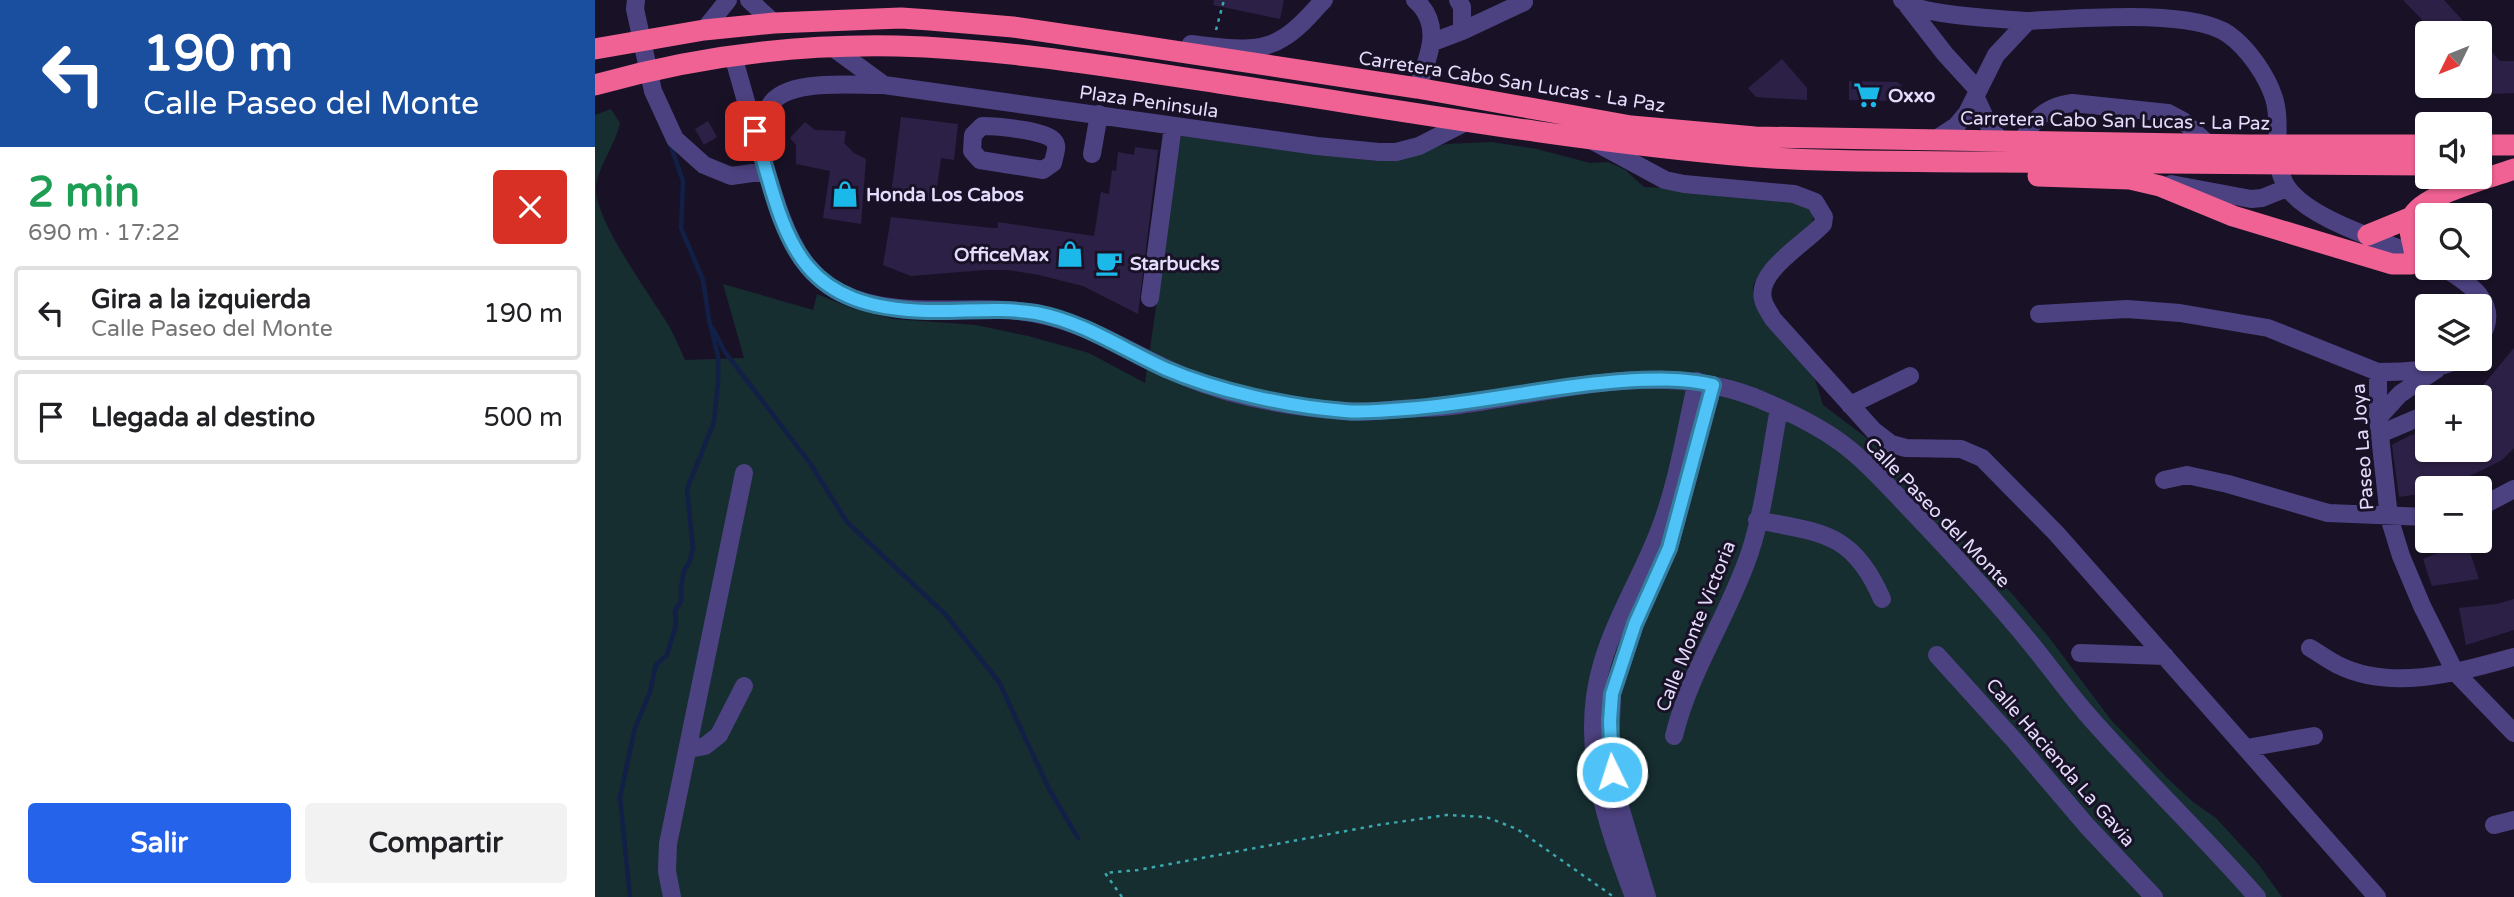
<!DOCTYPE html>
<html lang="es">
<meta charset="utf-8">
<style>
:root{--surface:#fff;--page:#f2f2f2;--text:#202124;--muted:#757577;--line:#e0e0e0;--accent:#2563eb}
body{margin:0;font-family:"Varela Round",sans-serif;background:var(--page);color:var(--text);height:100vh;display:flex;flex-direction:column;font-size:26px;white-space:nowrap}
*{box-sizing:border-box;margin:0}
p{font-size:23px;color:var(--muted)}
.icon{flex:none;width:38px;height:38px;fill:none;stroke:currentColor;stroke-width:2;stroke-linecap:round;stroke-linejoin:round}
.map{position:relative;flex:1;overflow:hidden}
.details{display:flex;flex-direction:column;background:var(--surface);width:595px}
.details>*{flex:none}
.top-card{background:#1a4fa0;color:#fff;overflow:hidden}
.needle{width:46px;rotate:227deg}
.buttons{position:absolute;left:1820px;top:21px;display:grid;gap:14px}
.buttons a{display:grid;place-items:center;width:77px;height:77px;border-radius:7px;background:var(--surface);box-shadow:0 2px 5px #0004;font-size:35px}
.pin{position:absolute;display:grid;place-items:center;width:60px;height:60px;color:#fff;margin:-30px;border-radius:14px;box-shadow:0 4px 10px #0006}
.me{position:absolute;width:77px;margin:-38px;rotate:356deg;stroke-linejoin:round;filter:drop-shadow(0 0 5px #0008)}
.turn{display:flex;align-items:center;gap:24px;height:147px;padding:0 28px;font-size:32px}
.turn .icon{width:91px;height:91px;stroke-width:2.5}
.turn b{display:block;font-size:49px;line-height:60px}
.round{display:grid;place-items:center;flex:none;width:74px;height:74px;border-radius:7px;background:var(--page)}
.overview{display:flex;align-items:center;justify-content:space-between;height:119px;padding:0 28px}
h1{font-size:42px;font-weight:700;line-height:52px;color:#1e9e55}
.action{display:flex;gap:14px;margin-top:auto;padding:14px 28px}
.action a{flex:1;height:80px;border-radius:7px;background:var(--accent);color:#fff;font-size:28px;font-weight:700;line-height:80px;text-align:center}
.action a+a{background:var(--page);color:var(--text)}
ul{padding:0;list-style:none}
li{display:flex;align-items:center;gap:21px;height:94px;margin:0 14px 10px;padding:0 14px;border:4px solid var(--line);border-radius:7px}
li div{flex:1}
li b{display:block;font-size:26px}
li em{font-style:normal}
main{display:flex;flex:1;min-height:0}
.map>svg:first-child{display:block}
</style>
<main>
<section class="details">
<div class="top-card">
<div class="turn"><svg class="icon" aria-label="left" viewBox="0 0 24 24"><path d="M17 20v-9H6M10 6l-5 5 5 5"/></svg><div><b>190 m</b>Calle Paseo del Monte</div></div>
</div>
<div class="overview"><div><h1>2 min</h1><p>690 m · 17:22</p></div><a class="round" style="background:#d93025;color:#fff"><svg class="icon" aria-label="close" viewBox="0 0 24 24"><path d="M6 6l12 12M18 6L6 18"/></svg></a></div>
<ul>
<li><svg class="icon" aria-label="left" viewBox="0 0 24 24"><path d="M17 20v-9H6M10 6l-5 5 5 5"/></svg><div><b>Gira a la izquierda</b><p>Calle Paseo del Monte</p></div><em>190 m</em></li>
<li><svg class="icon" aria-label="arrive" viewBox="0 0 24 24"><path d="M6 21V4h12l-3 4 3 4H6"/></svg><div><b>Llegada al destino</b></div><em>500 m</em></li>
</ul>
<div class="action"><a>Salir</a><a>Compartir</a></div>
</section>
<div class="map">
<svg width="1919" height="897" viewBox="0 0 1919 897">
<rect width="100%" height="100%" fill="#191227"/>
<path fill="#162e30" d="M16 109 25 123C20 146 3 166 1 188 0 221 56 296 74 326 80 337 85 349 90 360L149 358 128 284 218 310 222 294 256 308 298 319 381 325 433 336 494 353 550 383 586 136 781 161 851 144 896 142 942 149 995 163 1013 162 1029 169 1049 187 1199 194 1218 211V220L1214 228 1167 270 1158 285V294L1165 310 1218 373 1228 405 1277 442 1418 595 1453 636 1516 720 1572 778 1598 802 1621 818 1664 865 1687 897H0V115Z"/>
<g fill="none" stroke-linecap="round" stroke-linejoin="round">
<path stroke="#121f46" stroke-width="4.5" d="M118 329 130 352 215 463 252 522 351 615 404 682 454 789 483 838
M35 897 25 797 40 728 55 692 61 665 72 655 81 624 80 611 86 601V587L89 571 95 561 98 548 92 489 119 422 123 381V356L114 320 108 280 86 228 88 181 75 144"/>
</g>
<path fill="#2d2046" d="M619 0H689L685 19 618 5Z
M1808 0H1849L1879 33H1840Z
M1885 39 1905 61H1919V93L1899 94 1885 79Z
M1187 59 1212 88V100L1161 97 1153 88Z
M1254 81 1302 82 1306 85V101L1254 100Z
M306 117 363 124 359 160 346 158 340 201 296 195Z
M113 121 122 137 109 145 100 129Z
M210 122 220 130 251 131 249 143 259 153 271 159 266 224 228 218 235 171 201 164V145L195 138Z
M540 147 563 150 543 314 488 286 444 275 413 270H390L316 276 288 265 296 217 397 228H403V222L499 236 506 192 514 194 517 170 521 171 523 152 539 155Z
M1919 348V448L1907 460 1879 474 1843 488H1828L1829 493 1804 497 1797 445 1816 435 1832 432V450H1885V397L1880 395Z
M1845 541H1871L1884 579 1837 586 1828 559 1847 551Z
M1919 599V630L1871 645 1864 608 1902 604Z"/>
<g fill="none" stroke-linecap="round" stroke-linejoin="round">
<path stroke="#3ca7af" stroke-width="2.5" stroke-dasharray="3.5 5" stroke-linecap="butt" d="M621 30 629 0
M527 897 510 873 543 870 783 825 851 815 891 817 922 829 1019 897"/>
<path stroke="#4d4281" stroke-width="18" d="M41 0 40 9 58 91 80 139 109 165 136 176 171 171
M154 0 179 23
M820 0C849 25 833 58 822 88
M863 0 867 7V31
M1307 0C1323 16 1407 19 1433 21
M1312 5 1350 54 1382 89
M109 30 133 0
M838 42 867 31 929 2
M596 44C624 47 663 55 688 38 704 29 716 13 729 0
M237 47 289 85 722 146 784 152H801L824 146 871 122
M138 55C148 92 159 129 170 166 193 244 210 299 303 308 350 313 400 304 447 315 498 326 540 356 588 376 637 397 696 407 748 411 767 413 787 411 806 409 825 408 845 408 864 405 962 392 1063 360 1159 397 1188 409 1219 423 1245 442 1271 461 1292 485 1314 508 1356 552 1399 598 1437 645 1455 667 1472 691 1491 713 1546 776 1607 834 1662 897
M1381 98 1396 130 1407 141
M387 126C400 126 451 130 459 141 464 146 459 156 458 163L448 170 385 160 377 151 378 135Z
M998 141 1070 180 1089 184 1199 194 1220 202 1229 217 1228 224C1211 243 1161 271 1168 299 1169 306 1175 313 1178 319L1279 431 1296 444 1311 448 1366 449 1387 458 1461 533 1782 897
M1338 141 1361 126 1372 113 1401 55 1433 21C1480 19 1595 8 1633 34 1653 48 1672 76 1679 98 1688 126 1675 162 1692 187 1715 221 1794 242 1832 260
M1427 142C1437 119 1452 106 1477 103L1573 113 1588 121 1613 144
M168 145C169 133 169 118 174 107 189 77 260 86 289 85
M497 154 504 114
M1576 184 1656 199 1667 198 1692 188
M1849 268C1874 283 1907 304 1885 338
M555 298 578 126
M1444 314 1532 309 1585 313 1673 328 1783 372
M1865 359C1839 371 1811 372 1783 372V418L1794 517 1806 556 1827 606 1860 672 1919 733
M1255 405 1315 376
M1783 418 1805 394 1842 369
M1785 434 1832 414
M1569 480 1592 475 1633 484 1733 513 1832 517
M1885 507 1919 489
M1162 520C1227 533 1258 532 1287 599
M1715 648C1724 653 1733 660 1743 665 1797 692 1864 672 1919 657
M1485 653 1570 656
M1342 655 1418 739 1492 826 1559 897
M1079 736C1095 670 1134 615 1155 552 1170 506 1175 456 1184 409
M1652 748 1719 736
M94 749 110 746 124 735 149 686
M1899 825 1919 820
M77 897 72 871 73 844 149 473
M1039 897C1011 823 983 744 1007 664 1020 619 1045 579 1062 536 1082 488 1090 432 1102 381
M1052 897 1020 790 1015 755 1017 694 1040 624 1074 548 1118 385"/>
<path stroke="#f06293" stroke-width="21" d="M0 49 109 30 179 23 306 18 335 20 418 27 533 44 822 88 1036 126 1160 137 1653 145H1832
M0 85C98 57 200 44 302 46 410 49 517 67 624 83 792 108 959 138 1128 154 1217 163 1308 161 1397 162 1542 163 1687 163 1832 165
M1885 145H1919
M1443 176 1535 179 1565 186 1638 216 1797 264H1816L1819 260C1822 246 1810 231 1817 217 1828 194 1895 178 1919 169
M1773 235 1817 217"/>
</g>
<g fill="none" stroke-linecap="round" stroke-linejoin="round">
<defs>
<path id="route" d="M160 131C191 239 199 307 332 311 368 312 405 307 441 313 489 322 527 349 571 369 622 391 695 407 750 411 770 413 791 410 810 409 883 404 954 386 1026 381 1058 379 1088 378 1118 385L1074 548 1040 624 1017 694 1015 721 1017 772"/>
</defs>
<use href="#route" stroke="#337fa1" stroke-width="18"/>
<use href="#route" stroke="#4fc3f7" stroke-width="12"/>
</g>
<defs>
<symbol id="supermarket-bare" viewBox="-9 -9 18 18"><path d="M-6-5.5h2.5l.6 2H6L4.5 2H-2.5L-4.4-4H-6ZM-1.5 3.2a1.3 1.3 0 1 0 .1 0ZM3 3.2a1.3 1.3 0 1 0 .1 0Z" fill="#1ab9e9" stroke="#191227" stroke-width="2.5" paint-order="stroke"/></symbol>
<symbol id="shop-bare" viewBox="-9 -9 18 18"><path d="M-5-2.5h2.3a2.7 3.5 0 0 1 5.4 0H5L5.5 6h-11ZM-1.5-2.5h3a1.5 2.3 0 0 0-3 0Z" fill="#1ab9e9" stroke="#191227" stroke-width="2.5" paint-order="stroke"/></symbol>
<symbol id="cafe-bare" viewBox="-9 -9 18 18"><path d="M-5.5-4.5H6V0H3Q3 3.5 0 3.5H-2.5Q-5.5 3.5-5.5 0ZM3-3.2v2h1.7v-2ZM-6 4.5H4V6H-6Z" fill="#1ab9e9" stroke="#191227" stroke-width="2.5" paint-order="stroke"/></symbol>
</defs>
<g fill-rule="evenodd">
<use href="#supermarket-bare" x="1253" y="76" width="38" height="38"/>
<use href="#shop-bare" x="231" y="175" width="38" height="38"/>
<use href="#shop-bare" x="456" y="235" width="38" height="38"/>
<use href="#cafe-bare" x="495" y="244" width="38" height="38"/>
</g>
<g text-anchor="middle" stroke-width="6" stroke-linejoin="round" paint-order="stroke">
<g font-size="19" fill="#e4dcfc" stroke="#191227">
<text transform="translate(917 81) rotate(9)" y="7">Carretera Cabo San Lucas - La Paz</text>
<text transform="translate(554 101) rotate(8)" y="7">Plaza Peninsula</text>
<text transform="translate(1520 120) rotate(1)" y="7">Carretera Cabo San Lucas - La Paz</text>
<text transform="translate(1767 447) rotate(-94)" y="7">Paseo La Joya</text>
<text transform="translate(1343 512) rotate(46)" y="7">Calle Paseo del Monte</text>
<text transform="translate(1100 626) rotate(-68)" y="7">Calle Monte Victoria</text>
<text transform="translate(1466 762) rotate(49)" y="7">Calle Hacienda La Gavia</text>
</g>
<g font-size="19" font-weight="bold" fill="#e4dcfc" stroke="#191227" text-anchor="start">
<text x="1293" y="102">Oxxo</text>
<text x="271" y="201">Honda Los Cabos</text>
<text x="454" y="261" text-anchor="end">OfficeMax</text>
<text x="535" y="270">Starbucks</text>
</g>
</g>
</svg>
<div class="buttons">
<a><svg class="needle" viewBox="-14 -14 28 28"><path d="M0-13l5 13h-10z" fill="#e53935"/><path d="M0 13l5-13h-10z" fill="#757577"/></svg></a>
<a><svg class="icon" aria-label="sound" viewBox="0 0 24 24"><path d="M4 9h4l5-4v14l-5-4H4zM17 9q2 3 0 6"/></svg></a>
<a><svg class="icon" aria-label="search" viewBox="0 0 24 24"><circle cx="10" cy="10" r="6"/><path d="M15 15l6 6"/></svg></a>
<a><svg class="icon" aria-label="layers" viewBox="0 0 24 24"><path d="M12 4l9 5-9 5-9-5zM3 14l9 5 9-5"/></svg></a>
<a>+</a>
<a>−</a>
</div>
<div class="pin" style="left:160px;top:131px;background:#d93025"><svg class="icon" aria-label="arrive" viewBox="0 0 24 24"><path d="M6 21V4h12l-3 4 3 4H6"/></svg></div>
<svg class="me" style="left:1017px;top:772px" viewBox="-20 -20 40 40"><circle r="17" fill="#4fc3f7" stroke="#fff" stroke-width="3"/><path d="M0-11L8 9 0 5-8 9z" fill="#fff"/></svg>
</div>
</main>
